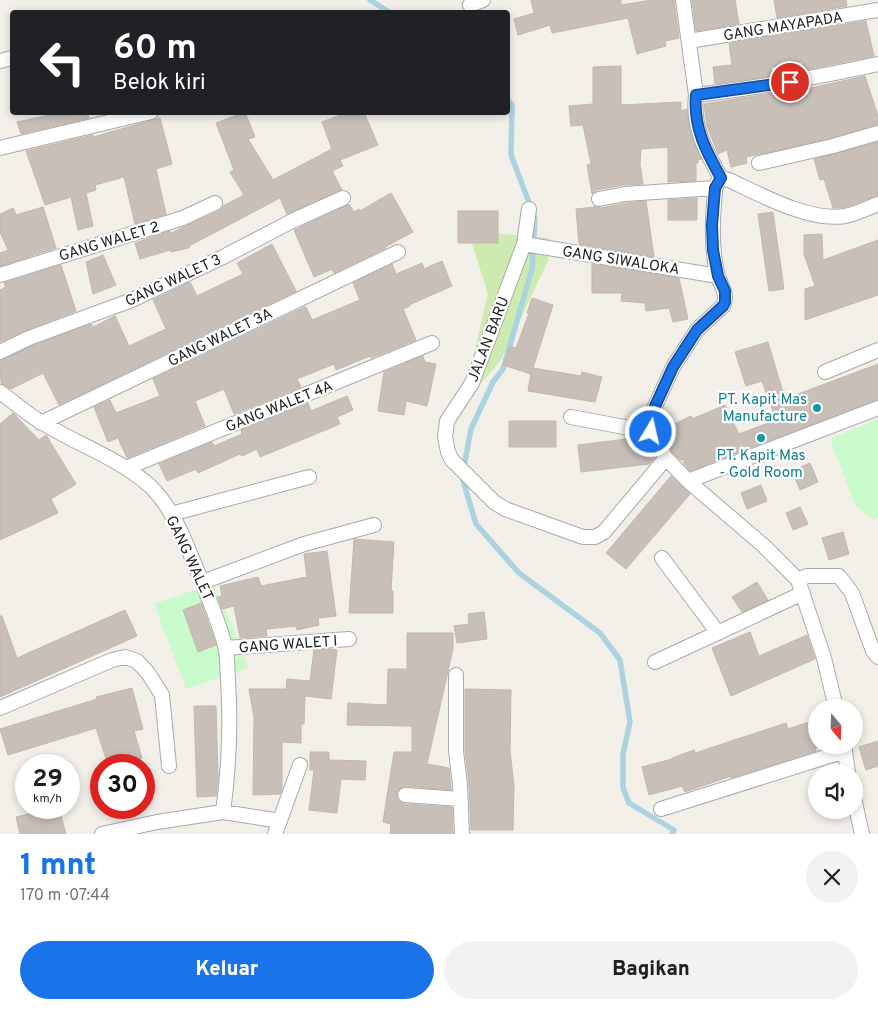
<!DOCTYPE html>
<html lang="id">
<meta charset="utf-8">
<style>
:root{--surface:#fff;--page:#f2f2f2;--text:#202124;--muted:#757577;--accent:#1a73e8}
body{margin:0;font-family:Overpass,sans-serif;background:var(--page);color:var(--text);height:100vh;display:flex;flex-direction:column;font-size:19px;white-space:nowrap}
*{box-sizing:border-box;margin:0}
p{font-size:16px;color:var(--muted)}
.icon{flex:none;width:28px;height:28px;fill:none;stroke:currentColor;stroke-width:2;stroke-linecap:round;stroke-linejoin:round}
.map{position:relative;height:834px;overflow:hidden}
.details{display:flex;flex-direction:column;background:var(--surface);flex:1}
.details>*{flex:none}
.top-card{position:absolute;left:10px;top:10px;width:500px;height:105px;border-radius:5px;box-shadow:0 2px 8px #0003;background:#202124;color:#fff;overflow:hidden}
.needle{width:32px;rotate:161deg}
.tools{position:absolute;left:808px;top:699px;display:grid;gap:10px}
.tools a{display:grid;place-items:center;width:55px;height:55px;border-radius:50%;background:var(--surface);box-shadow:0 2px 8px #0003;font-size:25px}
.speed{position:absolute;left:15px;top:754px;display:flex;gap:10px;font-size:25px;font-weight:700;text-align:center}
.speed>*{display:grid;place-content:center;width:65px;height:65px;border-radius:50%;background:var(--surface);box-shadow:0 2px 8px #0003;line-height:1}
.speed small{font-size:12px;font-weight:400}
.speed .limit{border:8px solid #d22;background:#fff;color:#111}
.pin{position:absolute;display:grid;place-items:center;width:42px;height:42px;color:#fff;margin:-21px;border:2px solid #fff;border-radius:50%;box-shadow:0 1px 5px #0007}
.me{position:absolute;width:55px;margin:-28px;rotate:9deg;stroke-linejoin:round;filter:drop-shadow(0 0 4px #0008)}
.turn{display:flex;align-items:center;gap:18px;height:105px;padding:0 20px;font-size:22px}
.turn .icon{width:65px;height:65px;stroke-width:2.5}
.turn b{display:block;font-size:35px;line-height:42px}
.round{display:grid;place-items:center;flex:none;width:52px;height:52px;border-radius:26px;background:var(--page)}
.overview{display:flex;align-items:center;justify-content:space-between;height:85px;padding:0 20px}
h1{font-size:30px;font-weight:800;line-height:38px;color:var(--accent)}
.cta{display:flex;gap:10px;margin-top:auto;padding:10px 20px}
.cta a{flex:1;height:58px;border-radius:30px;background:var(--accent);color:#fff;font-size:20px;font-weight:800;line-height:58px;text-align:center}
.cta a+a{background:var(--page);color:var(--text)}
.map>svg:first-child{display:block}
</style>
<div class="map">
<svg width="878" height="834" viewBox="0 0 878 834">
<rect width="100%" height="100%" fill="#f2efe9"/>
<path fill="#cdebb0" d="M468 231 550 238 548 261 501 360 457 412 473 358 488 294Z"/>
<path fill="#c8facc" d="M878 419V518L873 520 855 505 830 439Z
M213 584 236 634 248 668 186 689 154 604Z"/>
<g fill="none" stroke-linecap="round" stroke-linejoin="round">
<path stroke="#aad3df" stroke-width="5.5" d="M370 0 389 12
M508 101 512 105 511 155 535 218 532 269 503 369 493 382 471 429 462 477 476 524 519 573 600 633 620 660 630 722 623 754V788L629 803 674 830 672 834"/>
</g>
<path fill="#c7bfb8" stroke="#c4b6ab" d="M531 0H621V5L652 0H674L679 38 665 41 666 46 637 54 628 18 552 33 550 25 518 35 514 19 534 13Z
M692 0H735L739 24 696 31Z
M774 0H846L847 6 777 18Z
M866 21 874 56 804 70 802 62 771 67 772 76 715 84 713 67 732 65 729 43Z
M621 66V105L681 102V111L687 109 690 131 701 159 698 160V163H696V181L668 182V147L641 149 640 164 643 184 623 185 597 190 592 194 587 165 591 164 583 125 571 126 569 106 593 104V67Z
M865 76 878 116V124L831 138 746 157 747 163 731 167 727 150 718 154 707 126 704 104 774 93V96Z
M63 112H88L89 118 21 134 17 122Z
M245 112 255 137 248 139 273 180 332 149 322 122 348 112H364L378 145 340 160 343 166 332 171 342 190 287 214 280 198 189 246V248L171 252 170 250 140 259 135 243 170 231 171 233 219 211 223 206 244 195 230 172 234 170 216 123Z
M160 118 172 164 156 169 166 214 135 224 124 177 95 185 96 190 86 193 93 226 78 230 71 197 45 205 26 151 93 135V137Z
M878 142V195L846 207 833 208 824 179 820 180 814 159Z
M391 193 413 232 385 247 386 248 334 273 332 269 314 277 294 230 349 204 354 212 359 209 360 211Z
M697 198V220H668V200Z
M646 201 654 257 579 244 576 209 594 207V206L601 208 626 203Z
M43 207 56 248 0 266V253L8 250 0 232V214L13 208 16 215Z
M458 211H498V243H458Z
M773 212 784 289 769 291 758 214Z
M822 234 823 260 878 240V295L805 320V289L815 286 804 254V235Z
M272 244 296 291 59 405 43 373 11 389 1 383 0 361 32 346 91 324 93 327 115 316 129 346 166 329 153 300 190 282 197 296 243 274 237 263Z
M103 255 116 285 93 294 86 262Z
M442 261 452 286 409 305 410 306 403 309 416 340 371 358 370 356 336 370 334 364 297 379 301 387 234 414 224 389 195 401 205 426 127 458 118 438 108 442 94 407 110 400 116 413 160 396 153 379 304 307H306L312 320 360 300 353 283 392 264 396 274 422 263 424 269Z
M592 264 679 278 688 319 673 322 669 308 646 311 645 303 621 301 622 293H592Z
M61 265 76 311 26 330 0 342V290L6 287 4 283Z
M532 298 553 305 533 368 581 376 582 372 602 377 595 402 528 391 531 374 503 365 510 346 516 348 529 313H527Z
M768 342 785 399 878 364V399L690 471 683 463 685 460H680L673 453 663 435 667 434 664 429 691 416 692 419 725 405 739 434 776 420 762 381 746 386 735 352Z
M423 356 425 362 436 364 427 406 406 401 404 415 378 411 384 372Z
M347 396 353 410 337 417 340 424 260 457 257 449 242 456 240 454 198 473 196 469 167 481 159 464 212 442 214 446 242 434 241 430 308 403 311 411Z
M13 413 39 440 46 435 76 484 51 499 58 513 0 540V424Z
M509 421H556V447H509Z
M635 438 645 440 655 457 649 464 581 472 578 445Z
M810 463 818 482 800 490 792 471Z
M671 476 690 494 626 569 606 553Z
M761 485 767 501 747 509 741 493Z
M800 507 808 524 793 530 786 513Z
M843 532 849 554 829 560 822 538Z
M354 539 394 542 391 591H393V613H349Z
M327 551 336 616 318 618 319 625 297 630 296 626 266 629 267 636 240 638 234 606 222 609 218 597 222 596 220 586 258 577 261 586 307 577 304 554Z
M757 582 768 600 742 612 732 597Z
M201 603 216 645 198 652 183 610Z
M125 610 137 636 0 697V616H2L17 658Z
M484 612 487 639 457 643 454 626 469 624 468 614Z
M750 632 759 656 807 635 815 659 731 696 712 648Z
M407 633H453V649L427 764 449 768 451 790 405 786 398 791 397 798 400 802 404 804 452 807 453 834H390L391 824 383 822 394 752H412V726L347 725 348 703 387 705 388 669H407Z
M329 649 337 650 331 699 305 696 304 724H301V743L282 742V789L280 794 253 795 254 717 249 689H286L287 679 310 681 314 650Z
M132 688 143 729 134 731 142 758 120 765H108L96 728 8 755 0 729 97 699 96 697Z
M465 689 511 690 510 751 514 786 513 830H471L469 784 465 750Z
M194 706H216L218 777 216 796 197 797Z
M816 720V751L731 778V776L685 792 682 786 649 795 642 767 672 759V758L694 750 695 753 786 723 788 729Z
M878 741V766L866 770 859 747Z
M310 752H329V760L366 761 365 780 341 779 337 813 309 810 314 770H310Z
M54 808H59L66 834H20L16 817Z"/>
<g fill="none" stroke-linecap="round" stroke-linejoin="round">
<defs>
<path id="street" d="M683 0 696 95C692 127 706 152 721 178
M470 5 483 0
M689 41 878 10
M0 61 12 58
M696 95C757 88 818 77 878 64
M0 148 151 112
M759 163 833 146 878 133
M721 178C714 185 715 194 714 204 712 228 712 250 717 273 720 285 729 294 723 306L697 330 673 367 651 415V432L666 458 688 481 764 546 798 580 824 658 836 708
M721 178 729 180C761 195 810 222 845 216 856 214 868 208 878 204
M599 199 625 194 715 188
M529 209 524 244 472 383 447 421 445 437 448 452 452 460 494 502 505 509 583 537H595L604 532 666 458
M524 244 718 276
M0 275 183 218 215 203
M0 352 29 338 132 300 223 257 292 221 343 198
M825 372 878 350
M0 392C14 402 28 415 43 423 78 445 119 458 150 486 170 505 182 533 192 558 204 587 217 615 225 646 228 657 227 669 228 680 231 725 229 768 223 812
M571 417 651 432
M41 423 398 252
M126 468 432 343
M688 481 878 408
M171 514 309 477
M662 558 718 633
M798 580 807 576H839L852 593 873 651 878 657
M203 582 304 544 374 525
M226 648 349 639
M655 662 803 593
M456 675V751L460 785 462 834
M0 708 112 660 125 657 137 661 148 673 162 695 169 766
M844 745 848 772
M405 795 460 799
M854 798 862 834
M661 809 845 751
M102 834 157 822 223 812 280 821
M275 834 300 765"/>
</defs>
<use href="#street" stroke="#a9a9a9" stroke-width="16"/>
<use href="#street" stroke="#fff" stroke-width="14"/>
</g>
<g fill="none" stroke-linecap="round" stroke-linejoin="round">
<defs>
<path id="route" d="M651 432V415L673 367 697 330 723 306 725 302V291L718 276 713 250 712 225 715 188 721 178C706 151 693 127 696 95L790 82"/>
</defs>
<use href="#route" stroke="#114b97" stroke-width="12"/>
<use href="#route" stroke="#1a73e8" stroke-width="9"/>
</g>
<g fill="#0f9aa8" stroke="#fff" stroke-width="2">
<circle cx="817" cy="408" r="5"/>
<circle cx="761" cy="438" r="5"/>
</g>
<g text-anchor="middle" stroke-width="4.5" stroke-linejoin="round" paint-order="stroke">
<g font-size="15" fill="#222" stroke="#fff">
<text transform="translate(783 26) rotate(-9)" y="5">GANG MAYAPADA</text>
<text transform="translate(109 241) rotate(-17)" y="5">GANG WALET 2</text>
<text transform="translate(621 260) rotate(9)" y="5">GANG SIWALOKA</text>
<text transform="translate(173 280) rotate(-25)" y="5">GANG WALET 3</text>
<text transform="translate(220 337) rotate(-26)" y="5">GANG WALET 3A</text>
<text transform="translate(488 339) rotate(-69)" y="5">JALAN BARU</text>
<text transform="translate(279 406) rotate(-22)" y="5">GANG WALET 4A</text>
<text transform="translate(190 558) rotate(65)" y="5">GANG WALET</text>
<text transform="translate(288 644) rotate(-4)" y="5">GANG WALET I</text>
</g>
<g font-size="15" fill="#0d838f" stroke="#fff" text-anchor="end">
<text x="807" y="404">PT. Kapit Mas<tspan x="807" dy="17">Manufacture</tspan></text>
<text x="761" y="460" text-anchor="middle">PT. Kapit Mas<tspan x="761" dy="17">- Gold Room</tspan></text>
</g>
</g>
</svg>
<div class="tools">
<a><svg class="needle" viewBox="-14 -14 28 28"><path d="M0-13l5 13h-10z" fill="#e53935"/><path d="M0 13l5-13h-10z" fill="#757577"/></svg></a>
<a><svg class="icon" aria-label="sound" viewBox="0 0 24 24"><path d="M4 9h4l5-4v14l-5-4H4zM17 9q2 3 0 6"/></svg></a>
</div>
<div class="speed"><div>29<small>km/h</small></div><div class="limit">30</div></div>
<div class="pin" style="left:790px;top:82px;background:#d93025"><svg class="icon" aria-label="arrive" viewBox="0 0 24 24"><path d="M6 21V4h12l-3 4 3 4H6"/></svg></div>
<svg class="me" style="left:651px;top:432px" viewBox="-20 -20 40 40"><circle r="17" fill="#1a73e8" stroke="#fff" stroke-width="3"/><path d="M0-11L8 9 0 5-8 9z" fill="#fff"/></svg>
<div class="top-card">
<div class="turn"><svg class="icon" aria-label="left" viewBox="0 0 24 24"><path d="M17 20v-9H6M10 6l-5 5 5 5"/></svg><div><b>60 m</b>Belok kiri</div></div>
</div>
</div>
<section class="details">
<div class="overview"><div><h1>1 mnt</h1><p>170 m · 07:44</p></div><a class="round"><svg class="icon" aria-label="close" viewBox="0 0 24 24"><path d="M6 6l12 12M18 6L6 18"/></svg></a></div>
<div class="cta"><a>Keluar</a><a>Bagikan</a></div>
</section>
